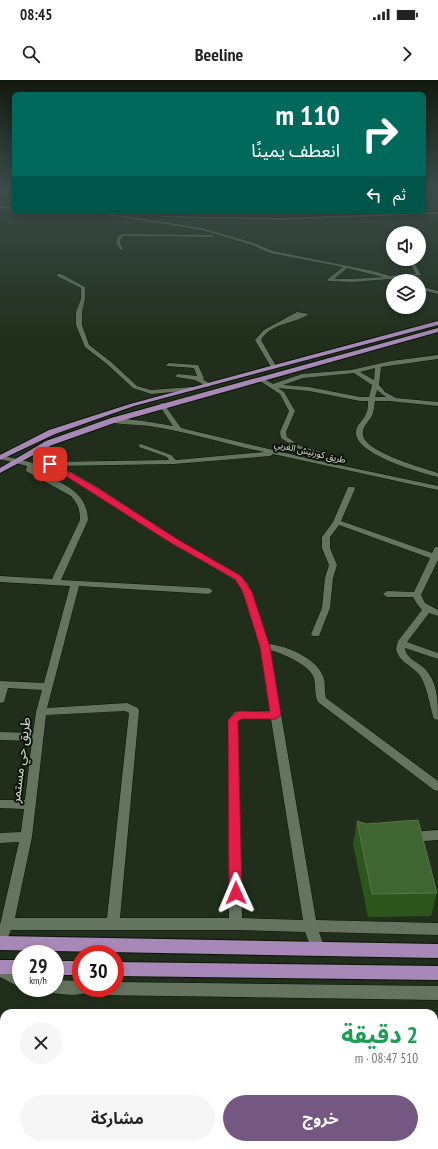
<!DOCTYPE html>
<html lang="ar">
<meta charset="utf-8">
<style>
:root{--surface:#fff;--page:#f6f6f6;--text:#222;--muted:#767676;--accent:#755881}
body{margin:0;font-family:"PT Sans Narrow","Noto Sans Arabic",sans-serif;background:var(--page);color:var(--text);direction:rtl;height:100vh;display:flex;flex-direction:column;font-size:15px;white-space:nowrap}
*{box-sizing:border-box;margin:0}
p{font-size:13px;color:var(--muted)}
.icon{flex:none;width:22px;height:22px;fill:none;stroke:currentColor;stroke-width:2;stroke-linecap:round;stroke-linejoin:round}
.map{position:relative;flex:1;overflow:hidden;direction:ltr}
.side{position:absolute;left:0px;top:929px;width:438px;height:140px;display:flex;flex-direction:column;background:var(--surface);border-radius:12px 12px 0 0;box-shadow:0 2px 6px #0003;direction:rtl}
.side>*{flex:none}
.banner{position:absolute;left:12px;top:12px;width:414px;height:122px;border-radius:6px;box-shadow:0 2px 6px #0003;direction:rtl;background:#00695c;color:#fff;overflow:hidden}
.fabs{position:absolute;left:386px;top:146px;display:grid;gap:8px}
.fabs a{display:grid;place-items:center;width:40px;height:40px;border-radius:50%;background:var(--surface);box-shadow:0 2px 6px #0003;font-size:20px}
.speed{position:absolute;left:12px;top:865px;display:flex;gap:8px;font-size:20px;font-weight:700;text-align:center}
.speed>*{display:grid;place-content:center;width:52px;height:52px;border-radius:50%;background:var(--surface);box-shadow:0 2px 6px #0003;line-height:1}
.speed small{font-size:10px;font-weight:400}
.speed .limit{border:6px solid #d22;background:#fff;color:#111}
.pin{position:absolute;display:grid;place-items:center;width:34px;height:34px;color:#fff;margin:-17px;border-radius:8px;box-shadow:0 2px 6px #0006}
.me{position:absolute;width:44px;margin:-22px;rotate:359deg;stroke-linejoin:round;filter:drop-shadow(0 0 3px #0008)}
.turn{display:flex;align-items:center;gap:14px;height:84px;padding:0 20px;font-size:18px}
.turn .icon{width:52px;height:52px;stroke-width:2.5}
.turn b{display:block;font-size:28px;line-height:34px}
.then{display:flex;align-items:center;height:38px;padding:0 20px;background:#0003;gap:8px;font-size:15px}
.round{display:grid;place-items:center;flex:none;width:42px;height:42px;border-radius:21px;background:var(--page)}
.headline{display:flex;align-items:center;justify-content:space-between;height:68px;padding:0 20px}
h1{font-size:24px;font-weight:700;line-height:30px;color:#1e9e55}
.button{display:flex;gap:8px;margin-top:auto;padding:8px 20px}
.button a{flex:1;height:46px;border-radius:24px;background:var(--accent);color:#fff;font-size:16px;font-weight:700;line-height:46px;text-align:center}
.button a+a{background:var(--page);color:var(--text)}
.status{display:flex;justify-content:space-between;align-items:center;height:28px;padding:0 20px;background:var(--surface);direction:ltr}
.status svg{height:11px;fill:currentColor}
header{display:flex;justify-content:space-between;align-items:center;height:52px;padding:0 20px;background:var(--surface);font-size:18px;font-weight:700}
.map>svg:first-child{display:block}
</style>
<div class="status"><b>08:45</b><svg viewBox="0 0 49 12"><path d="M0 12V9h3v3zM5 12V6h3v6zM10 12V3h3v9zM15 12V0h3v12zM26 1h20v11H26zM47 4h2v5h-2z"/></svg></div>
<header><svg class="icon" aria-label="forward" viewBox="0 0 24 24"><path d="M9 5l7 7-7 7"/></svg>Beeline<svg class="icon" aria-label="search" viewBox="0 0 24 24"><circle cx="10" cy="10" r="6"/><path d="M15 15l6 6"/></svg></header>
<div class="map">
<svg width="438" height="1069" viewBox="0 0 438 1069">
<rect width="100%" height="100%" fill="#202e1b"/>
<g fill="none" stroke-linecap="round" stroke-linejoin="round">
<defs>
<path id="street" d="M0 126 14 127V129L0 128Z
M89 132H99L202 148 254 163 273 171 373 191 390 196 416 194 408 179H412L421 195 396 198 402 201 389 199 352 202 330 201H328V199L343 187 270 173 252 165 202 150ZM347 188 383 197 352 199H334Z
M438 132V134L280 140 159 137 161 136 280 138Z
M123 154 213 155 215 156 213 157 124 156 121 158 120 163 123 169 121 170 116 163 118 156Z
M57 194H61L85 207V219L82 232V245L89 265 111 282 137 306 151 310 192 307 194 308V310L151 314 133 308 107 284 85 267 76 245V232L81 219V208L57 196Z
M419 206 438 211V214L419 209Z
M297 232 309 234C294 244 270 243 261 260L276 286 271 287 255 260 264 250Z
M438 275V279L381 287 379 305 385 312 396 318 438 322V326L389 321H375C374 326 374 331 372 336 368 343 362 346 363 355 365 372 423 388 438 393V397C421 393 358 375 356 354 355 346 361 343 365 336 368 331 368 326 368 321H360L309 311 278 308 284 312 295 331 286 352 287 357 300 366 325 373 322 375 296 368 281 358 280 352 289 331 280 314 257 299 262 298 273 304 302 294 351 290 391 281ZM375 288 374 300 360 292ZM354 293 372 305 369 317H360L309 307 283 305 303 298ZM377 310 386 317H375Z
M169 283 198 285 204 298 203 299 211 305 208 307 195 300 176 297 175 296 178 294 197 296 194 288 167 286 166 285Z
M162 323 164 324 181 348 315 380 438 406V410L273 374 270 376 174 384 54 386 50 387 71 392 99 408 177 459 241 496 248 504 269 564C287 566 316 578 323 596 326 603 324 611 326 618L438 701V711L434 710 318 622C314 614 316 607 314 598 310 585 282 573 270 570L316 840 438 843V855L319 852 325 869 323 873 318 875 313 873 305 852 236 850H11L5 864 0 866V845L19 762 0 763V753L21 752 24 729 0 728V720H25L32 661 0 660V652L33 653 36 632 42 610 8 608 4 622 0 623V601L44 603 70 506 0 502V496L52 499 80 440C80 429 78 424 71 416L26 391 27 386 0 379V375L42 385 53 382 169 380 167 377 139 367V365L141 364 171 375 176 380 264 372C226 364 188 352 149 346 141 345 111 344 107 341 116 335 161 344 173 346L159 325ZM33 387 65 396 93 412 171 463 235 500 240 505 260 567 270 631H239L235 632 228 640 229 838H120L139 631 138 628 127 623 47 628 79 506 209 514 213 511 209 508 61 500 88 440C87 413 67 406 46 395 41 393 36 391 33 387ZM125 631 129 633 107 838H15L32 757 46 635ZM241 639H271L303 840 242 838 238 641Z
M348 407H354L355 409 341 441 432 473 435 467H438V480L421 515 425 523 438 530V536L429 533 407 562 438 573V579L405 568C406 579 419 582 426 590 438 604 438 622 438 640L434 639 433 636C429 623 427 605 419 594 411 585 399 582 396 569L398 561 422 530 417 524 413 517H387L383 514 387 511 414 512 430 478 339 445 330 457V468L337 485 333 498 330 528 319 556H313L311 554 322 528 325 498 329 485 322 468V457L333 442Z
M438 750V760L411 762 407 760 405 757 407 754 411 752Z
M0 884 21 895V908H22H21L0 897Z
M55 900 81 901V908H88L86 913C76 916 60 915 50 912L49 908H55Z
M115 902 438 906V920L97 915 92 913 90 908H115Z"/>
<path id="primary" d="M438 241V245L134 326 55 354 0 380V375L49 350 130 324Z
M438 248V252L117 342 52 365 0 393V388L46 361 111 338Z
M0 856 438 864V878L0 870Z
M0 880H21V894H0Z
M55 881H81V895H55Z
M115 882 438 886V900L115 896Z"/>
</defs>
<use href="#street" stroke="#091605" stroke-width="1"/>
<use href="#primary" stroke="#091605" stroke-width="2"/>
<use href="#street" fill="#64745f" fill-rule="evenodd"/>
<use href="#primary" fill="#a888b7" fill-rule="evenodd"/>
</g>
<path fill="#2c561c" d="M357 741 366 744 437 813 431 836 368 837 353 764Z"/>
<path fill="#3f6530" stroke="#57784a" d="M418 740 437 813 372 814 357 741 366 744Z"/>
<linearGradient id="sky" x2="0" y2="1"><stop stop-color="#12190f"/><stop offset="0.42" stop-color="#3c4c4a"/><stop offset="1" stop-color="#3c4c4a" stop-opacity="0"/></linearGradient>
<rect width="438" height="260" fill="url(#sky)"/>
<path fill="#e11d48" stroke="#92132f" d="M48 383 54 384 50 387 71 393 99 409 177 459 241 496 252 512 270 567 281 635 276 639H242L238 641 242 813 240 817 236 818 231 817 229 813 228 640 239 631 270 632 260 567 243 512 235 499 171 463 66 396 41 389V386Z"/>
<g text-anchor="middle" stroke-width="4" stroke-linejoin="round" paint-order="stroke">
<g font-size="9" fill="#d9e2d7" stroke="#0e140c">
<text transform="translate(310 372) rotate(13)" y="3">طريق كورنيش الغربي</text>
</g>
<g font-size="13" fill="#d9e2d7" stroke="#0e140c">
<text transform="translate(20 680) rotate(-83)" y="5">طريق حي مستمر</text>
</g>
</g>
</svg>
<div class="fabs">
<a><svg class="icon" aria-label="sound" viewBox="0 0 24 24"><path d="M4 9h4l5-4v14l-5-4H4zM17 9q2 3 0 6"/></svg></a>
<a><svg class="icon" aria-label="layers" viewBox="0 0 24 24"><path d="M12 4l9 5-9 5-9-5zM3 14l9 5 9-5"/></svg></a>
</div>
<div class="speed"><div>29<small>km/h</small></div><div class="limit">30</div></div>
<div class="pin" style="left:50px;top:384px;background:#d93025"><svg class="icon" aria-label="arrive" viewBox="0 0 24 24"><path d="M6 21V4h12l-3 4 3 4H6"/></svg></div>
<svg class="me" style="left:236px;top:813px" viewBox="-20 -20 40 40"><path d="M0-17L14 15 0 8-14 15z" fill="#e11d48" stroke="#fff" stroke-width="4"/></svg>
<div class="banner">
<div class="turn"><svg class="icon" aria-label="right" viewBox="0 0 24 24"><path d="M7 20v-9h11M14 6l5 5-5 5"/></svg><div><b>110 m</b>انعطف يمينًا</div></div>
<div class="then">ثم<svg class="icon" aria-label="left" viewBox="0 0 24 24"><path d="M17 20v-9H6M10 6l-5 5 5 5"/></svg></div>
</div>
<section class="side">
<div class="headline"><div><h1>2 دقيقة</h1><p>510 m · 08:47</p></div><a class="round"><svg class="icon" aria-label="close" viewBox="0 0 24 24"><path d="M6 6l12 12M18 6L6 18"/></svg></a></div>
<div class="button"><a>خروج</a><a>مشاركة</a></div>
</section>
</div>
